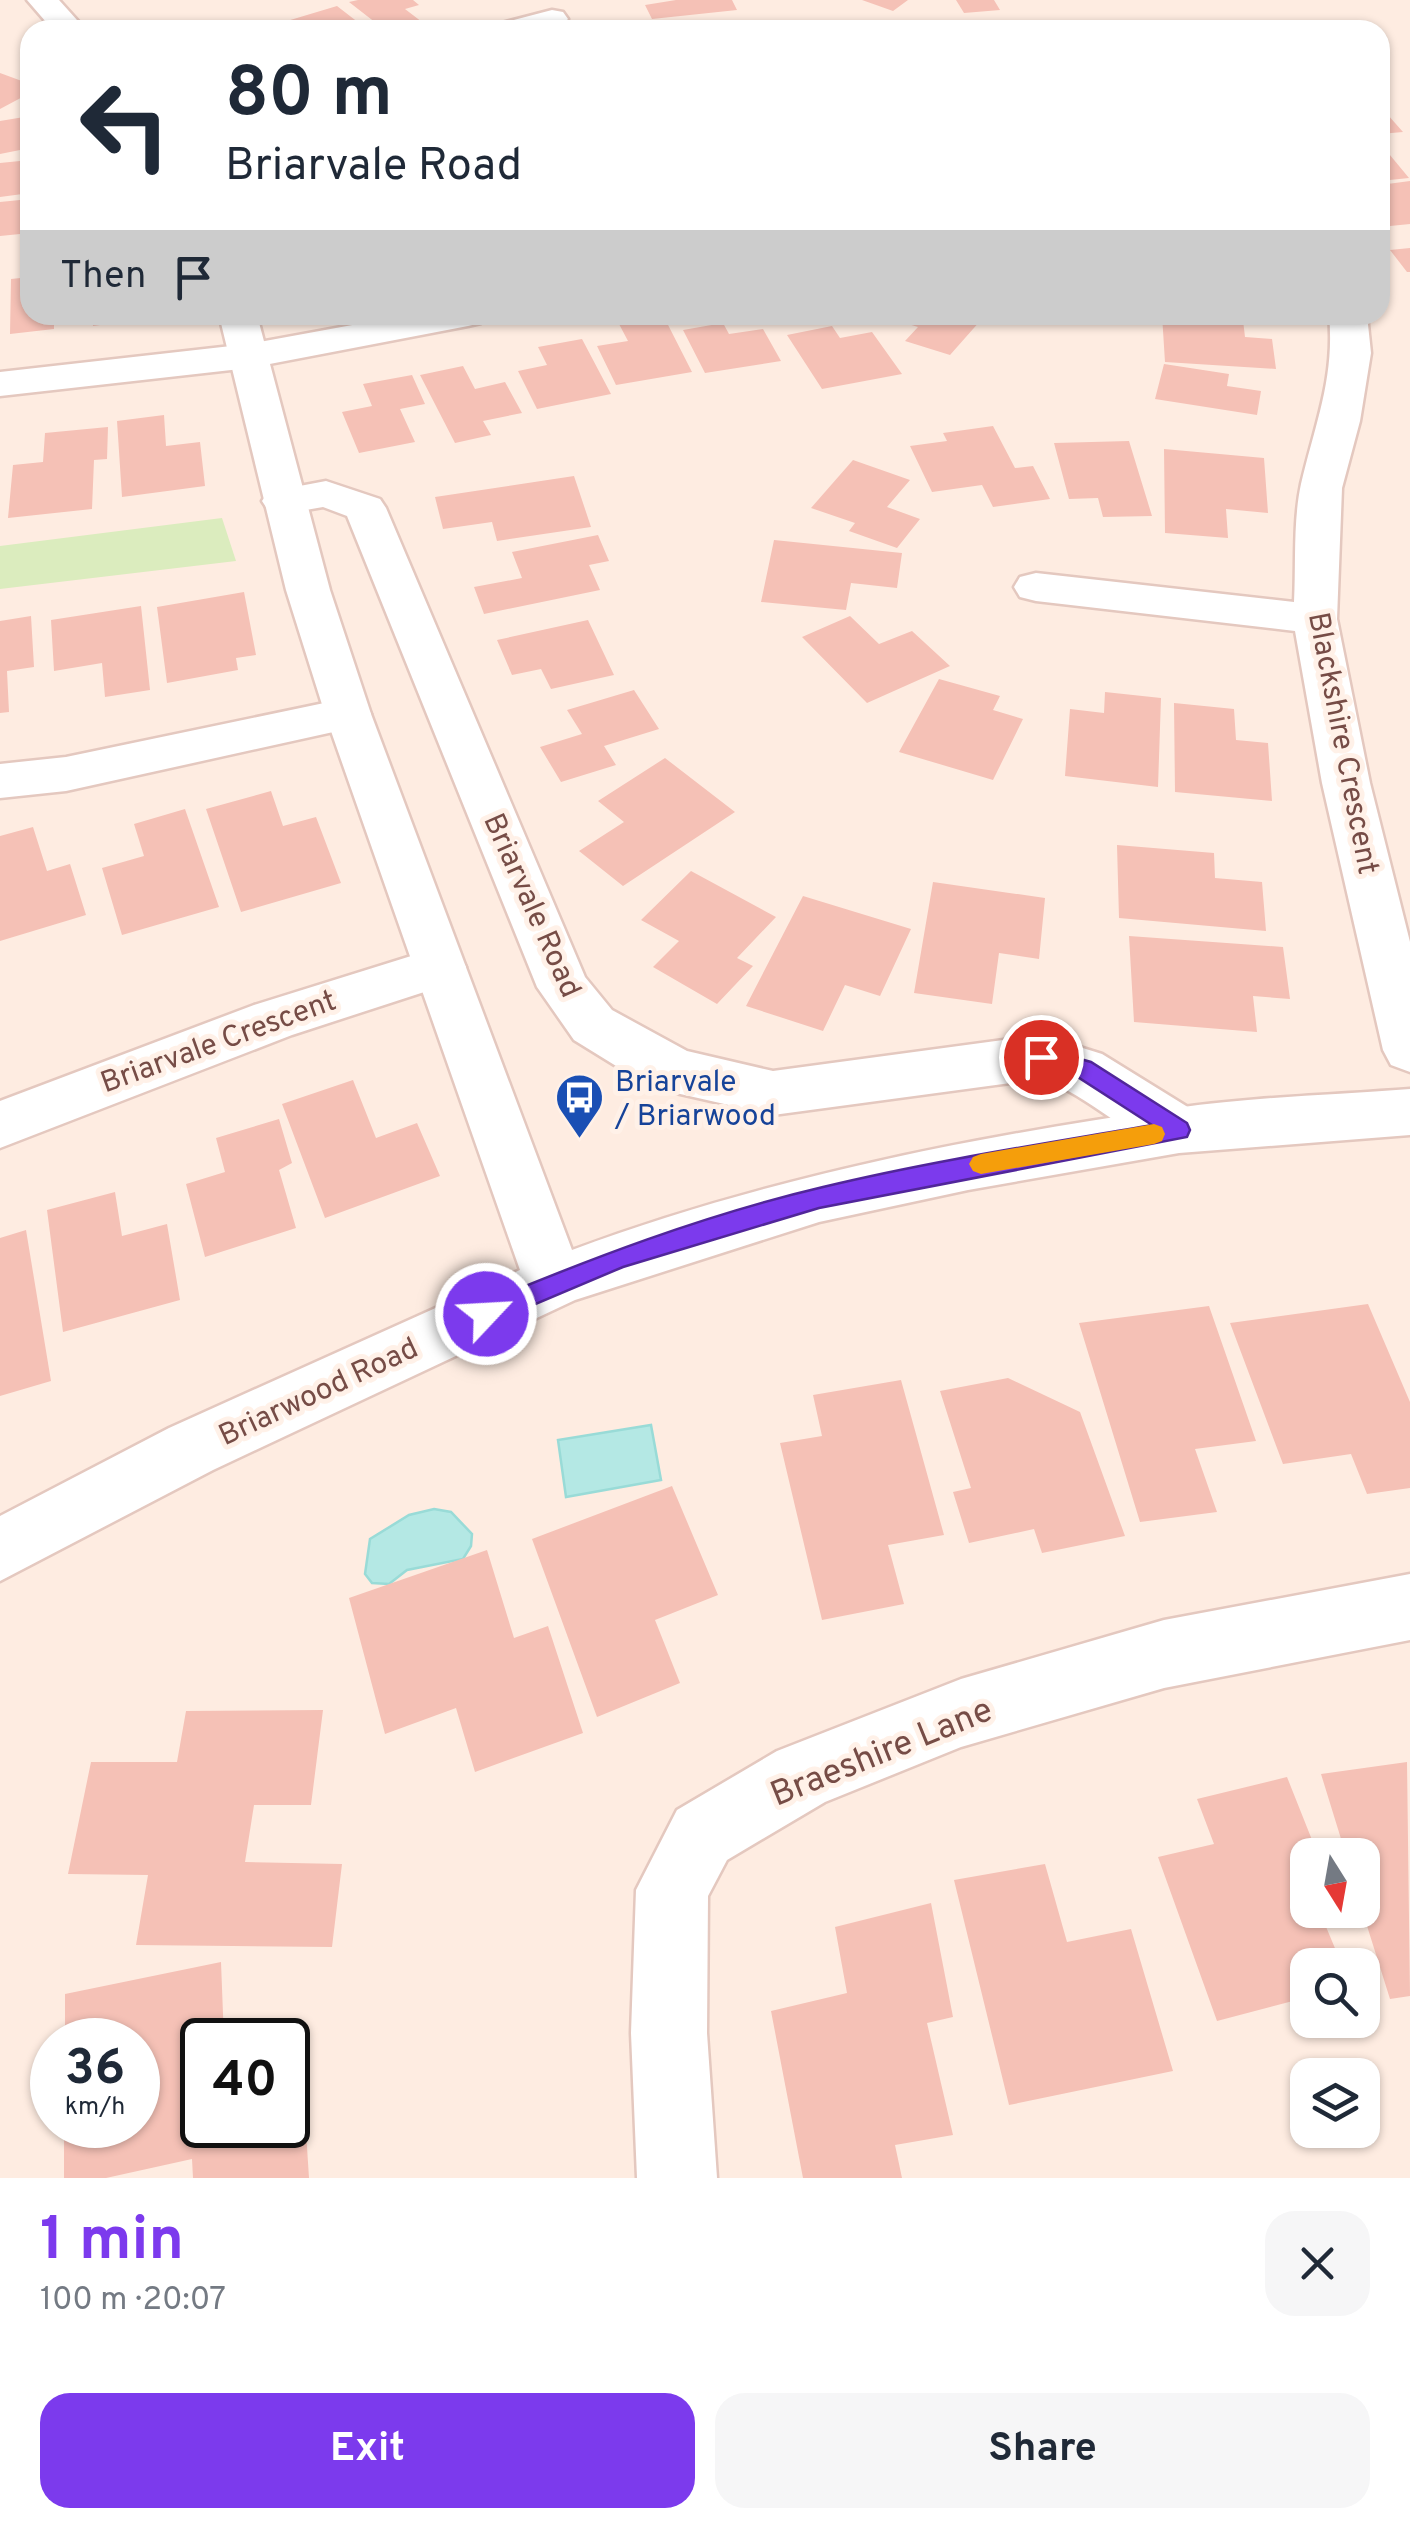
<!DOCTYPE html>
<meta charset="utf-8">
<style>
:root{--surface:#fff;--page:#f6f6f7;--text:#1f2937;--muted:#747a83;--accent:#7c3aed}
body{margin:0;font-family:Overpass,sans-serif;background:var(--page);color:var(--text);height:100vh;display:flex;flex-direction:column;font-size:38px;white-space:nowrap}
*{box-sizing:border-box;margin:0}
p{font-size:32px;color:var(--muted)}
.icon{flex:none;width:55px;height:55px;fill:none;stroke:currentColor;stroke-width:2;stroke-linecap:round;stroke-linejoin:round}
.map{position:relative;height:2178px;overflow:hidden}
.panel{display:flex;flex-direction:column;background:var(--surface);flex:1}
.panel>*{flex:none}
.top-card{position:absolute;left:20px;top:20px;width:1370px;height:305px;border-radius:30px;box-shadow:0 2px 8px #0004;background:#fff;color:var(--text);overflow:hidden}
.needle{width:65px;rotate:169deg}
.controls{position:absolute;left:1290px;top:1838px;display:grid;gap:20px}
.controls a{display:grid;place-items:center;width:90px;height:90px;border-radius:20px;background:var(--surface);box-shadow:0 2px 8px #0004;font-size:50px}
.speed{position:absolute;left:30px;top:2018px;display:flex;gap:20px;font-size:50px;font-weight:700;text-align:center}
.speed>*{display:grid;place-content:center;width:130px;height:130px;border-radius:50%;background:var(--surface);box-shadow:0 2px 8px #0004;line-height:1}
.speed small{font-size:25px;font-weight:400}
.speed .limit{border:5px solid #111;border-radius:15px;background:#fff;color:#111}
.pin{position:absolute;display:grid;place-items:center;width:85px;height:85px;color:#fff;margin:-42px;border:5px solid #fff;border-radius:50%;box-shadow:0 2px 10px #0007}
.me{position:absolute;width:110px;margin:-55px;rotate:65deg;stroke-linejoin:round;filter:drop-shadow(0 0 8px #0008)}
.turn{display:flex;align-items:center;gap:35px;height:210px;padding:0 40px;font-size:45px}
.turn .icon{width:130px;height:130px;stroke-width:2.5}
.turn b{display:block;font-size:70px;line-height:85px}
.then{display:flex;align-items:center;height:95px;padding:0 40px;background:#0003;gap:20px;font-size:38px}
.round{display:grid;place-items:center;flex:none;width:105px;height:105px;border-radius:30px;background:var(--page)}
.headline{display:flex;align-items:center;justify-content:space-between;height:170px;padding:0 40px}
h1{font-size:60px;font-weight:700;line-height:75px;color:var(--accent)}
.cta{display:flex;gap:20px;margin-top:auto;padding:20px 40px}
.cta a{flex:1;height:115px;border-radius:30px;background:var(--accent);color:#fff;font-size:40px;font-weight:700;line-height:115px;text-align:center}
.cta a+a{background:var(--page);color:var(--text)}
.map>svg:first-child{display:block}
</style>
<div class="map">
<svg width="1410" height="2178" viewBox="0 0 1410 2178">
<rect width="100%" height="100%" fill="#feece1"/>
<path fill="#dbecbe" d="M222 518 236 561 0 589V546Z"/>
<path fill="#b4e8e4" stroke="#99dbd7" stroke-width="2.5" d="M651 1425 661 1480 566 1497 558 1440Z
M434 1509 451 1512 472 1534 471 1546 463 1559 407 1570 389 1584 372 1583 365 1574 370 1539 409 1515Z"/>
<path fill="#f5c1b6" d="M358 0H413L419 5 405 9 422 22 385 30 349 2Z
M676 0H732L737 10 652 19 645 5Z
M862 0H908L893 11Z
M956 0H994L1000 10 964 13Z
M337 6 368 30H298L287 21Z
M646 21 702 27V30H641Z
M0 73 30 84V93L0 109Z
M1380 106 1403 132 1380 134Z
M30 116V148L0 154V121Z
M1380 143 1409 178 1380 181Z
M30 160V193L0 197V163Z
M1410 181V224L1380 227V203L1390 202 1380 185Z
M30 199V233L0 236V202Z
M1410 248V272H1407L1390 250Z
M30 277V315H54V329L10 334 11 279Z
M92 315H148L149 318 93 326Z
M896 315H966L981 320 950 355 905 341 918 327 892 319Z
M1162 315 1243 320 1245 337 1272 339 1276 369 1165 362Z
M664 317 692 372 616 385 597 346 628 341 619 324Z
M723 323 729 334 763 329 781 361 705 373 683 330Z
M832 326 840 338 872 332 902 374 822 389 787 335Z
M582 339 611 394 537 409 518 371 547 365 538 347Z
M1164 364 1229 374 1227 386 1261 391 1257 415 1155 399Z
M463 366 475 389 505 382 522 413 483 421 491 435 455 443 420 375Z
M412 375 425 404 400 409 415 442 359 453 342 412 372 406 363 384Z
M164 415 166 446 200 442 205 486 122 497 117 421Z
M993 426 1015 468 1033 466 1050 499 993 507 982 485 932 492 910 446 947 441 943 433Z
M108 427 107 459 94 460 92 509 8 518 13 465 43 462 45 433Z
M1129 441 1152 516 1103 517 1098 498 1069 499 1054 443Z
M1164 449 1264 458 1268 513 1226 509 1228 538 1165 533Z
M853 460 910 480 887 507 920 519 897 548 849 531 855 523 811 508Z
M574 476 591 527 497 541 492 522 443 529 435 497Z
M598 535 609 561 589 565 600 590 484 614 474 587 522 578 512 552Z
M774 540 902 553 897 588 851 583 846 610 761 602Z
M244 592 256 655 236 658 238 670 167 683 157 607Z
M141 606 150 690 105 697 102 663 54 671 51 620Z
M31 616 34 667 7 671 9 712 0 713V621Z
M850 616 879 644 912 631 950 666 867 703 802 637Z
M588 620 614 675 551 689 541 669 512 675 497 640Z
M939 679 1000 696 993 710 1023 719 993 780 899 752Z
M634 690 659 729 604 746 616 765 561 782 540 747 582 734 567 710Z
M1105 692 1161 698 1158 787 1065 776 1070 709 1104 713Z
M1174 703 1234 709 1236 740 1268 743 1272 801 1175 792Z
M665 758 735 812 623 886 579 851 624 822 598 801Z
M271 791 283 826 316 817 341 883 241 912 206 809Z
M185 809 219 907 122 935 102 868 144 856 134 824Z
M33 827 47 871 70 864 86 915 0 941V836Z
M1117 845 1214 853 1215 878 1262 882 1266 931 1119 918Z
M691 871 776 917 737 958 753 966 717 1004 653 967 679 941 641 920Z
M933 882 1045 898 1039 959 999 953 992 1004 914 993Z
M803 896 911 929 880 996 845 985 823 1031 746 1006Z
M1129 936 1283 947 1290 999 1253 996 1257 1032 1134 1022Z
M353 1080 376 1138 417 1123 440 1176 325 1218 282 1104Z
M279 1119 292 1163 279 1170 296 1228 205 1257 186 1184 225 1172 216 1138Z
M115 1192 122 1236 167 1224 180 1300 63 1332 47 1210Z
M26 1230 51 1381 0 1396V1238Z
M1368 1304 1410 1402V1488L1367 1494 1351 1454 1283 1464 1230 1323Z
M1209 1306 1256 1441 1195 1449 1217 1512 1140 1522 1079 1323Z
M1008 1378 1080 1412 1125 1536 1042 1553 1034 1529 969 1543 953 1492 971 1488 940 1391Z
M901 1380 944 1535 888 1545 904 1604 822 1620 780 1443 822 1436 813 1395Z
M672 1486 718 1595 655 1620 680 1683 597 1717 532 1539Z
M487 1550 514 1638 548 1626 583 1733 475 1772 456 1708 385 1734 349 1598Z
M323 1710 311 1805H254L245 1862 342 1864 332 1947 136 1945 148 1875 68 1874 91 1762H177L186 1711Z
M1407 1762 1410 1996 1390 1999 1362 1910V1855H1346L1321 1774Z
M1287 1777 1318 1855H1308V1871L1304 1872 1308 1910H1319L1342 1965H1308V1997L1217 2021 1158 1857 1214 1844 1197 1799Z
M1045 1864 1067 1942 1131 1929 1173 2071 1009 2105 954 1880Z
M931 1903 953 2017 927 2023 953 2135 895 2145 902 2178H803L771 2011 847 1993 835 1927Z
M221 1962 224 2040H202V2125H288V2057L301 2054 309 2178H193L192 2159 106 2178H64V2125H138V2040H65V1994Z"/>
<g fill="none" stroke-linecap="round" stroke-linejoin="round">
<defs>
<path id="minor" d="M552 10 563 12 568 19C553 37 519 30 497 30L502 23Z
M407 315H487L481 323 468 326 249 368 0 396V372L249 344Z
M1329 315H1367L1371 353 1360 421 1342 488 1337 619 1370 783 1410 942V1072L1391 1065 1383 1050 1322 783 1295 631 1036 601 1020 597 1014 587 1020 577 1036 573 1294 602C1296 564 1293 521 1301 484 1315 424 1335 378 1329 315Z
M326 481 380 499 386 508 585 977 612 1010 687 1051 773 1071 1041 1035 1102 1054 1199 1114 1207 1130 1199 1146C1191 1149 1183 1153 1176 1152 1139 1147 1086 1092 1041 1079L773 1115 676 1093 621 1069 574 1040 537 987 347 516 323 507 283 514 268 510 262 501 268 492Z
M348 698 365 703 371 714 365 725 66 791 0 798V764L66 757Z
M440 947 458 953 466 967 458 981 292 1035 0 1148V1101L254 1005Z
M1410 1574V1640L1164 1688 961 1747 825 1802 727 1860 708 1896 707 2033 717 2178H637L631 2033 636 1890 677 1810 777 1751 961 1679 1164 1620Z"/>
<path id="tertiary" d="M27 0H59L86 30H53Z
M219 315H257L330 590 371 714 572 1250C766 1178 971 1137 1176 1108 1253 1097 1332 1095 1410 1089V1135L1179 1153 968 1190 819 1222 575 1300 213 1470 0 1581V1516L169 1428 520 1270 325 714 286 590Z"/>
</defs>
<use href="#minor" stroke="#e4c8bf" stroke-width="5"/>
<use href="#tertiary" stroke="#e4c8bf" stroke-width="5"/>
<use href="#minor" fill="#fff" fill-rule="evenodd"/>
<use href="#tertiary" fill="#fff" fill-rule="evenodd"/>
</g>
<path fill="#7c3aed" stroke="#51269a" stroke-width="2.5" d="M1041 1048 1091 1062 1187 1123 1190 1130 1187 1137 819 1208 623 1267 486 1325 477 1321 473 1314 477 1306C589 1259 704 1215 823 1187 931 1161 1042 1144 1152 1125L1076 1076 1033 1063 1030 1057 1033 1050Z"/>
<path fill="#f59e0b" d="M1154 1124 1162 1127 1165 1134 1162 1141 1154 1144 981 1174 973 1171 969 1164 973 1157 981 1154Z"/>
<defs>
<symbol id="bus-pin" viewBox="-11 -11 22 30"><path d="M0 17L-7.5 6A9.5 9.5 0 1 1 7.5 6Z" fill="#1a4fb4" stroke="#fff1e8"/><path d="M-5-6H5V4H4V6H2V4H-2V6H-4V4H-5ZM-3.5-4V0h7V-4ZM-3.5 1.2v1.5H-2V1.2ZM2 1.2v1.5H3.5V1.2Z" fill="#fff"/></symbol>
</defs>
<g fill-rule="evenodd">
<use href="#bus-pin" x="552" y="1070" width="55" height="75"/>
</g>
<g text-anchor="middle" stroke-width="10" stroke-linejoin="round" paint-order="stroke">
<g font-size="30" fill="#764c46" stroke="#fff1e8">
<text transform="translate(1344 743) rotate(79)" y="10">Blackshire Crescent</text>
<text transform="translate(533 905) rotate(66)" y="10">Briarvale Road</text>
<text transform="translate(218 1041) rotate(-20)" y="10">Briarvale Crescent</text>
<text transform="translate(318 1391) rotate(-25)" y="10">Briarwood Road</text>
</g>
<g font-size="30" fill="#164399" stroke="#fff1e8" text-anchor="start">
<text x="615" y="1091">Briarvale<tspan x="615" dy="34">/ Briarwood</tspan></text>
</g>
<g font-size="35" fill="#764c46" stroke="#fff1e8">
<text transform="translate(881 1751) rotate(-22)" y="12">Braeshire Lane</text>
</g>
</g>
</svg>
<div class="controls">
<a><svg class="needle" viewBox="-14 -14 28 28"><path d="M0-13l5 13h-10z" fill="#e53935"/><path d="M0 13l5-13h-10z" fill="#747a83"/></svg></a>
<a><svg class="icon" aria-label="search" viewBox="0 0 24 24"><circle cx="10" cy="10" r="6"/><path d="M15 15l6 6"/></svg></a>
<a><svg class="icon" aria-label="layers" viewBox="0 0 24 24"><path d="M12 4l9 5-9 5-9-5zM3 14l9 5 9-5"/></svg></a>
</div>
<div class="speed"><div>36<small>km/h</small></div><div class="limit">40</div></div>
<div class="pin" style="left:1041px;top:1057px;background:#d93025"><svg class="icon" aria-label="arrive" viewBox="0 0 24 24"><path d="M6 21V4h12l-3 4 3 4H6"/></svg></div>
<svg class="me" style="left:486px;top:1314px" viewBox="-20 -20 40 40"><circle r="17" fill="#7c3aed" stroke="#fff" stroke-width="3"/><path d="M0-11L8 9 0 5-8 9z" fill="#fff"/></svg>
<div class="top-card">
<div class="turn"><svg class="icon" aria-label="left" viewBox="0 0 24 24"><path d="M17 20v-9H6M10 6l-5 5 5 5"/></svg><div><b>80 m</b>Briarvale Road</div></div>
<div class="then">Then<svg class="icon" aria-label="arrive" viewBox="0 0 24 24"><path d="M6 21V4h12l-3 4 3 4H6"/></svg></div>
</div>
</div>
<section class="panel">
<div class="headline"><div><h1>1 min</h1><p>100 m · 20:07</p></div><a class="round"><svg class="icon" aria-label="close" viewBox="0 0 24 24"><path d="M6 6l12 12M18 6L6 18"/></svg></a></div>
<div class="cta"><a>Exit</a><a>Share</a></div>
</section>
